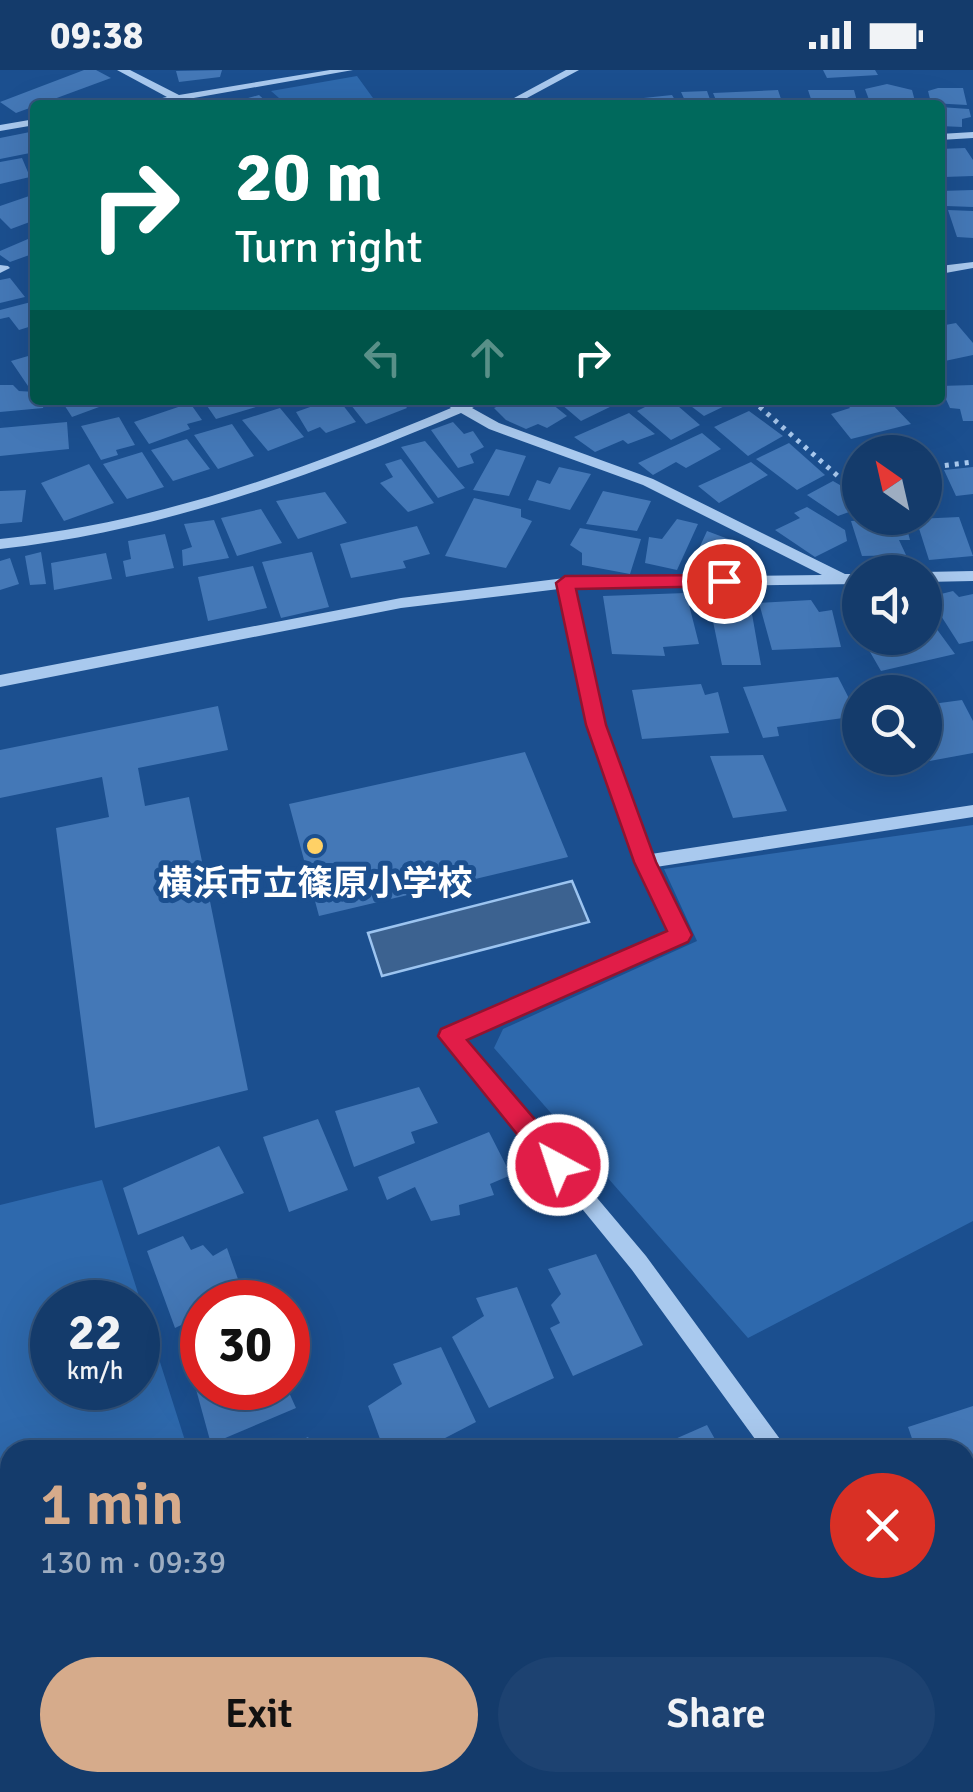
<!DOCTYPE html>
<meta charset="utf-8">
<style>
:root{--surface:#143b6b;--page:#1d4271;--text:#f1f3f6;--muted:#9dadc1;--line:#33557e;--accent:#d6ab8b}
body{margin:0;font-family:Signika,"Noto Sans JP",sans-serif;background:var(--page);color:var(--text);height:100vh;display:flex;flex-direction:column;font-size:38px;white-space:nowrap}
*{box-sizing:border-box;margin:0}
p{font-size:32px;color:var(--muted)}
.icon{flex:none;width:55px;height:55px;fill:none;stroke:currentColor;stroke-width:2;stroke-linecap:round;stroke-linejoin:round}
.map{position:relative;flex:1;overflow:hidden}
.drawer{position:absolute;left:0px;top:1370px;width:975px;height:352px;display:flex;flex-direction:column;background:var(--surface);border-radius:30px 30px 0 0;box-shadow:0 10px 40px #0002,0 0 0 2px var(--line)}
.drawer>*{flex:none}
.guide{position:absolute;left:30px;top:30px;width:915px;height:305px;border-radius:10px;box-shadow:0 10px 40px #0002,0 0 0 2px var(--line);background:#00695c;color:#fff;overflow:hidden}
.needle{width:65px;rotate:326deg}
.fabs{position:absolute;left:842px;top:365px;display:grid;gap:20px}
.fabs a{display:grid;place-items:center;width:100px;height:100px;border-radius:50%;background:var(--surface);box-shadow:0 10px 40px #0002,0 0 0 2px var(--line);font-size:50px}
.speed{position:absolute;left:30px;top:1210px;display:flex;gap:20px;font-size:50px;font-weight:700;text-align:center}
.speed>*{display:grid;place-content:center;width:130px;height:130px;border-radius:50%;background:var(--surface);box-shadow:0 10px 40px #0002,0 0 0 2px var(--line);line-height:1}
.speed small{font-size:25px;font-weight:400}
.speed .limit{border:15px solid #d22;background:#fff;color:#111}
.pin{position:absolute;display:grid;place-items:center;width:85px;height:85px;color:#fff;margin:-42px;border:5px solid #fff;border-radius:50%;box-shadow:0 2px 10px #0007}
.me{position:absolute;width:110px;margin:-55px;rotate:320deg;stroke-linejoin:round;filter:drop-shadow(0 0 8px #0008)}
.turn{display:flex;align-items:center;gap:35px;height:210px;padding:0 40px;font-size:45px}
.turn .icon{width:130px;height:130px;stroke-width:2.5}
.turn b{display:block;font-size:70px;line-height:85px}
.lanes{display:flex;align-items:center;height:95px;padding:0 40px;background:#0003;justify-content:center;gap:50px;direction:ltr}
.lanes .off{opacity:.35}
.round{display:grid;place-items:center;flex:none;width:105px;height:105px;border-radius:52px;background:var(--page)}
.summary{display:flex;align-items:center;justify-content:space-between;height:170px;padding:0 40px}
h1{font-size:60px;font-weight:600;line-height:75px;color:var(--accent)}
.button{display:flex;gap:20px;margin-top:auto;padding:20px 40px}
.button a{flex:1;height:115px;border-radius:60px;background:var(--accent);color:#111;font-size:40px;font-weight:600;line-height:115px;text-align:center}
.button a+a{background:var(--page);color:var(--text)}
.status{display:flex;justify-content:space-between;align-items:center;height:70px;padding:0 50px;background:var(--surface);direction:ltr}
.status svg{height:28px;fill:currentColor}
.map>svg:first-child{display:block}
</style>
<div class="status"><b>09:38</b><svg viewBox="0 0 49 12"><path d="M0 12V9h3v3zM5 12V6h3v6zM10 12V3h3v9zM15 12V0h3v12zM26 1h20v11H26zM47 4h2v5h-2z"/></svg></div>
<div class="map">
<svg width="973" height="1722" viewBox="0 0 973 1722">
<rect width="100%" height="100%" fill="#1b4f8f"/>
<path fill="#2e69ad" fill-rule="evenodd" d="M357 6 373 28 340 35H287L271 21Z
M973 755V1151L748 1268 494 978 503 959 697 871 664 799Z
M102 1110 188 1380H10V1712H437L441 1722H0V1135ZM52 1232H138V1318H52Z"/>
<path fill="#3c6290" stroke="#9cc4f0" stroke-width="2.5" d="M572 811 589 852 382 906 368 863Z"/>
<path fill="#4478b7" d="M84 0H96L111 8 16 43 0 32Z
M222 0 220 7 179 12 176 1Z
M823 0H875L878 5 827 8Z
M887 14 912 20 916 35H871L865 19Z
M938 18H963L967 35 931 33 928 21Z
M778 20 783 35H718L713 23Z
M808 20H854L858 35H813Z
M707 21 712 35H687L681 22Z
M259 25 270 35H227V34Z
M672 25 678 35H618L615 31Z
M940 37 969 39 971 47 962 49V57L940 56Z
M35 61V82L0 89V68Z
M965 78 973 90V106L944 107 940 79Z
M22 88 30 107 0 114V92Z
M973 120V137L946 136 940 121Z
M35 124V150L11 159 0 148V136Z
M948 140 973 141V168L957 167Z
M35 166V183L10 192 0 185V181Z
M10 208 25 227 0 233V210Z
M35 231V255L19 260 9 247 0 249V240Z
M956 253 973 273V285L940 292V256Z
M35 284V314L28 316 11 291Z
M0 315H13L19 321 35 322V330H45L43 338 0 342Z
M973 315V351H963L960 339 950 338 940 316Z
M61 330H118L72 347Z
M203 330H276V331L216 349Z
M330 330H339L356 352 326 363 320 357 308 362 296 342Z
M347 330H401L407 338 366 354Z
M512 330H547L567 346 547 358 538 354 526 359 506 350 494 338Z
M569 330H608L614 335 581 351 561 334Z
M659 330H671L700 355 671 370 637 341Z
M683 330H737L704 346Z
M878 330 882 334 890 332 911 354 851 369 831 344 850 338 846 333Z
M190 333 202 350 187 354 190 359 149 374 134 352Z
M280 338 304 367 268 381 242 350Z
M749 341 783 366 748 386 714 357Z
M629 343 655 364 628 374 623 370 595 382 574 367Z
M119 347 135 375 116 380 118 385 101 390 81 356Z
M67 352 69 379 0 386V358Z
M453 352 464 364 473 361 484 377 470 384 474 393 458 398 431 360Z
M232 354 254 386 218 399 194 365Z
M702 363 721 379 686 398 676 392 653 405 638 393Z
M187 369 210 399 173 411 151 380Z
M425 371 465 418 438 428 401 377Z
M789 373 825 405 797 420 756 389Z
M496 379 526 386 509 426 473 420Z
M142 382 164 417 127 429 103 394Z
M401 389 434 433 408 442 380 413 393 407 385 394Z
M751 392 768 405 719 433 698 416Z
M89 394 114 433 64 451 41 413Z
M559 397 591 404 570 440 528 430 537 410 550 414Z
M973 397V424L956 426 944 400Z
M833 411 852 422 860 414V438L838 446 807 425Z
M26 420 22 452 0 454V421Z
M603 421 651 431 637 461 586 454Z
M325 422 347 453 298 469 276 431Z
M474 428 521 439V447L532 451 506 498 445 486Z
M807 437 845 460 847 471 815 487 775 460 800 448 794 443Z
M261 439 282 473 237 486 221 448Z
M959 447 973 486 929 490 916 449Z
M904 448 910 470H899L906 485 862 486 851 451Z
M677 449 698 454 677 500 645 493 649 467 662 469Z
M214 450 229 488 183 496 182 480 192 477 184 454Z
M417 456 430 484 403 491 406 498 351 508 340 474Z
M580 458 641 469 630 504 582 495V483L570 475Z
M707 461 747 476 733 499 691 496Z
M165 464 174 498 126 507 123 491 131 489 128 471Z
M41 482 46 514 30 515 25 486Z
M312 482 329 537 281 548 262 492Z
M106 483 112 509 54 520 51 493Z
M10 488 19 514 0 520V491Z
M253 496 267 538 208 551 198 507Z
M953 521 959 527 973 524V571L959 574 929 527Z
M686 523 699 574 663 577 665 586 612 584 603 526Z
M708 527H749L761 595H722Z
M811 530 819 542 832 540 841 577 772 580 759 533Z
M925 543 955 584 881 601 862 568H925Z
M838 607 858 646 777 657 779 666 763 668 743 617Z
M701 614 705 625 718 622 729 663 642 669 632 620Z
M962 630 973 651V683L908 695 905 688H925V635Z
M218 636 228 680 138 698 145 736 189 727 248 1020 95 1058 56 758 109 747 102 707 0 728V680Z
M525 682 568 787 319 846 289 734Z
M763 685 787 741 733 748 710 686Z
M419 1017 438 1053 411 1062 415 1073 354 1097 335 1041Z
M318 1049 348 1120 289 1142 263 1067Z
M489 1062 511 1105 490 1114 494 1125 459 1135 460 1145 431 1151 415 1117 387 1130 378 1107Z
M219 1076 244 1123 138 1165 123 1118Z
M183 1166 191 1180 203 1175 213 1186 227 1178 244 1226 229 1232H202V1245L175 1258 147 1181Z
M596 1184 643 1275 573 1306 550 1258 560 1253 551 1235 561 1224 548 1199Z
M517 1217 554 1308 489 1338 452 1267 484 1246 476 1228Z
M441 1277 476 1352 422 1380H384L368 1336 402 1314 393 1294Z
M202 1282V1318H287L296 1338 211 1374 188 1290Z
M973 1336V1479L965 1481V1380H916L908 1357Z
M707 1355 721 1380H650Z
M308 1367 315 1380H280Z
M476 1712H896L901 1722H479Z"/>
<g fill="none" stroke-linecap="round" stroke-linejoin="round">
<path stroke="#a9c9ee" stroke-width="5" stroke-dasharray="4 6" stroke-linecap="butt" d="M752 330 840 408 860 406
M925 398 973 392"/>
<path fill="#a9c9ee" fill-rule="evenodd" d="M117 0H130L179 25 330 0H353L154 35H130L167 27Z
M566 0H579L514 35H501Z
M35 49V55L0 61V55Z
M973 62V68L940 70V64Z
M973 192V198L940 204V196Z
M0 195 8 196 10 198 0 203Z
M441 330H457L462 333 487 330 472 338 499 353 653 409 845 504H860V514L573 518 604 655 651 784 973 735V747L656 797 689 865 686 870 463 969 646 1186 788 1380H763L632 1200 441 966 443 960 670 862 637 792 588 655 559 519 401 538 0 617V605L401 528 565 508 822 505 643 415 489 359 461 343C308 407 166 460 0 479V469C165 451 300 401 451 338Z
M973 501V511L925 512 924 502Z
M965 1674 973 1677V1712L965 1709Z"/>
</g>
<path fill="#e11d48" stroke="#92132f" stroke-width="2.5" d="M724 505 731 506V516L576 519 606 655 656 792 692 865 688 872 467 970 567 1087 570 1095 567 1104 558 1107 549 1104 438 966 441 959 667 861 634 792 586 655 556 513 565 506Z"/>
<circle fill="#ffd166" stroke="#1b4f8f" stroke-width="4" cx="315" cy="776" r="10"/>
<g text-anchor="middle" stroke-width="10" stroke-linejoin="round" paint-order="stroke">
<g font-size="35" font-weight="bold" fill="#fff" stroke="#1b4f8f">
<text x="315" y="825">横浜市立篠原小学校</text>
</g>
</g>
</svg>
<div class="fabs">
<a><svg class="needle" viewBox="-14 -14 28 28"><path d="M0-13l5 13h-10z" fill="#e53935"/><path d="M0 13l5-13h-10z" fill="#9dadc1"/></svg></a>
<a><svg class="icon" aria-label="sound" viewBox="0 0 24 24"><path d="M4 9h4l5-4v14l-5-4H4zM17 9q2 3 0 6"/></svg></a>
<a><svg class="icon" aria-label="search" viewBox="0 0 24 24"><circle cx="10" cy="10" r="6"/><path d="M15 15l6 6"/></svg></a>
</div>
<div class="speed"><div>22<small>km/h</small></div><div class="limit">30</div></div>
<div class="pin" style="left:724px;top:511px;background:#d93025"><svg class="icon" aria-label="arrive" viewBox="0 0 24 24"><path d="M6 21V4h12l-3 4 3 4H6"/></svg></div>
<svg class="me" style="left:558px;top:1095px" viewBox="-20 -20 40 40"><circle r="17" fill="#e11d48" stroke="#fff" stroke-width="3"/><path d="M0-11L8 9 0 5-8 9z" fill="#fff"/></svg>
<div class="guide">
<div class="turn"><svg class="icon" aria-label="right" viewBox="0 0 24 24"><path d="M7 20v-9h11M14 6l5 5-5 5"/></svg><div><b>20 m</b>Turn right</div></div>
<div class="lanes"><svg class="icon off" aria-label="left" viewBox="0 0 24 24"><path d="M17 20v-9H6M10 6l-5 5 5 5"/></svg><svg class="icon off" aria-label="ahead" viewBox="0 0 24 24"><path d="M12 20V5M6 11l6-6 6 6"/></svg><svg class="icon" aria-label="right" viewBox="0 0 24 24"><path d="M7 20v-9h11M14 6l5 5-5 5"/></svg></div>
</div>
<section class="drawer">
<div class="summary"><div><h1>1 min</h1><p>130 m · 09:39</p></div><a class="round" style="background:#d93025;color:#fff"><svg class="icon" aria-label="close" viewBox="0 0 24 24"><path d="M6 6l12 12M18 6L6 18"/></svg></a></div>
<div class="button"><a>Exit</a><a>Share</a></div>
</section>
</div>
